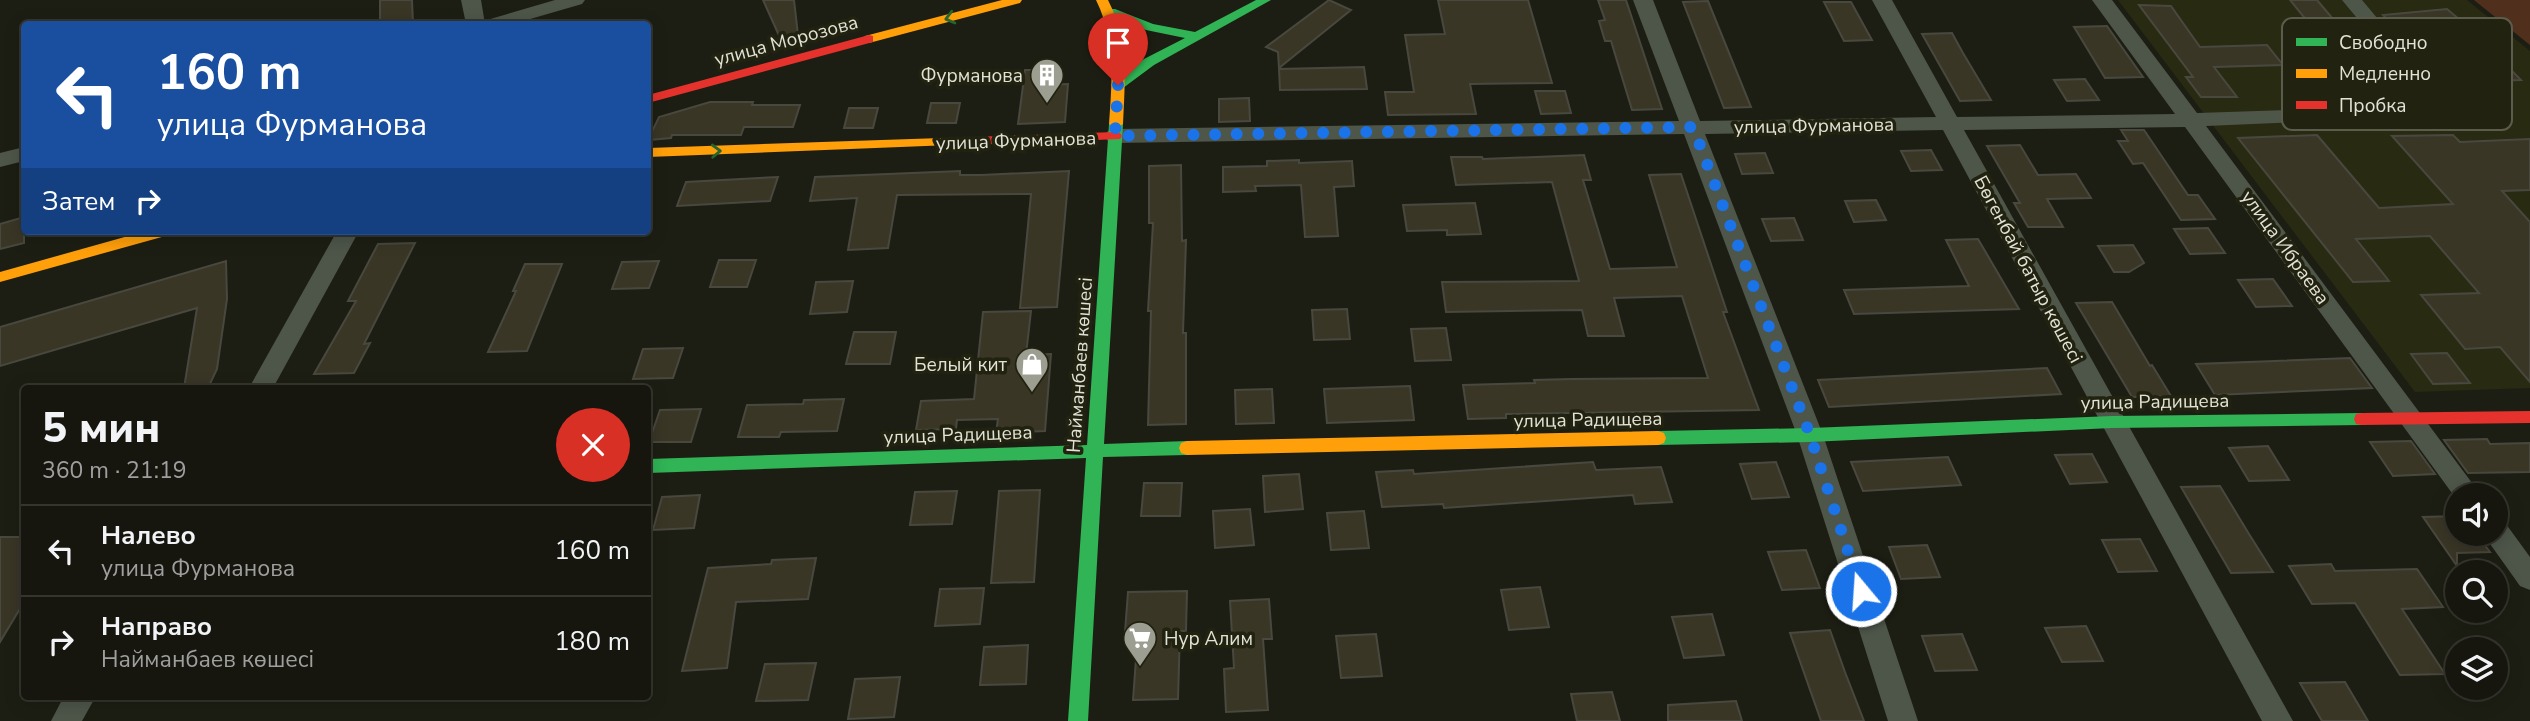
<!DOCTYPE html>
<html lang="ru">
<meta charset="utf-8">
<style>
:root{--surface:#16160e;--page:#1f1f17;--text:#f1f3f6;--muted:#9e9f9e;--line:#35352e}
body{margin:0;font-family:"Nunito Sans",sans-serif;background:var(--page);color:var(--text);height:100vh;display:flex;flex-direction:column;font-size:26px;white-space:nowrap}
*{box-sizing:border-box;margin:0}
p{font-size:23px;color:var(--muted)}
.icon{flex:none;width:38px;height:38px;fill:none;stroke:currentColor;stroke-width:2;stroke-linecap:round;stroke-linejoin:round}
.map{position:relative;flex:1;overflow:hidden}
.sheet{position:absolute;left:21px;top:385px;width:630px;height:315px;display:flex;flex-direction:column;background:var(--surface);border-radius:7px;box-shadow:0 4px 18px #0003,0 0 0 2px var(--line)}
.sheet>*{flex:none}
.top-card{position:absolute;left:21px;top:21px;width:630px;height:214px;border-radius:7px;box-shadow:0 4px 18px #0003,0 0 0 2px var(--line);background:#1a4fa0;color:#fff;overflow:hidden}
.tools{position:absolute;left:2445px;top:483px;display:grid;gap:14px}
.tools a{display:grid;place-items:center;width:63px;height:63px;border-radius:50%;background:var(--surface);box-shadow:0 4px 18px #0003,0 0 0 2px var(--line);font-size:35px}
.pin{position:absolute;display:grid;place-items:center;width:60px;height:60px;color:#fff;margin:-72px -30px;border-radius:50% 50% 50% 0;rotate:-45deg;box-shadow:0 0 7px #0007}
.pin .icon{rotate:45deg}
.me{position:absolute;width:77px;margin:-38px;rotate:342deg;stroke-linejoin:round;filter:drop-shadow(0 0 5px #0008)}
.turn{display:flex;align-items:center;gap:24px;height:147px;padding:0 21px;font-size:32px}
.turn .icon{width:91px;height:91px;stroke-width:2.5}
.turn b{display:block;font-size:49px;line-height:60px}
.then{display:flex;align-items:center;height:66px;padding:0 21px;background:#0003;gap:14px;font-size:26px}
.round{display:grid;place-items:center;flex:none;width:74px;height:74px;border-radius:37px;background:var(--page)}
.headline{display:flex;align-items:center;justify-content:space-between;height:119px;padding:0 21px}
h1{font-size:42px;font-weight:800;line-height:52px}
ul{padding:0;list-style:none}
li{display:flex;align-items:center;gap:21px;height:91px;padding:0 21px;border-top:2px solid var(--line)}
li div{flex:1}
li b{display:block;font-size:26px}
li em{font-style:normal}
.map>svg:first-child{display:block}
</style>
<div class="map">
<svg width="2530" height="721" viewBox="0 0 2530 721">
<rect width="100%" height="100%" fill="#1d1e13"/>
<path fill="#282a11" d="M2118 0H2467L2530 51V388L2415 392Z"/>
<path fill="#50301d" d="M2474 0H2530V45Z"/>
<path fill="#3a3626" stroke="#49483f" stroke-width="2" d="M380 0H412L413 24H380Z
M763 0H794L798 35 781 40Z
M1329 0 1351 10 1279 68 1278 52 1266 47Z
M1438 0H1528L1552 83 1470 84 1476 114 1388 115 1385 92H1414L1405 35 1445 34Z
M1598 0H1626L1662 109 1632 110 1611 41H1605L1599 21 1605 20Z
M2290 0H2317L2394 91 2365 92Z
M1708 1 1751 107 1724 108 1683 2Z
M1824 2H1851L1872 40 1844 41Z
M2139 5 2171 6 2200 47 2267 45 2283 65 2214 67 2237 97H2201L2186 77H2193Z
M2447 9 2473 31 2521 80 2445 82 2383 15Z
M2107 26 2143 77 2105 78 2074 27Z
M1952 33 1963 53 1991 100 1960 101 1922 34Z
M1364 67 1367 89 1280 90 1279 69Z
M1025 70H1046L1044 85 1068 84 1065 122 1018 124Z
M2085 79 2099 100 2067 101 2054 80Z
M1535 91H1565L1571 113 1541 114Z
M1249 98 1250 121 1219 122V99Z
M710 102H753L752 105H800L793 127H744L741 135H672L671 138 648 140 659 117Z
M931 103H960L956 123H927Z
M849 108H878L873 128H844Z
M2121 130H2144L2188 195H2198L2215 219 2181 220 2143 163 2133 164 2118 141H2128Z
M2317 135 2379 208 2453 204 2392 136 2453 135 2460 142 2530 139V190L2502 191 2530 222V382L2500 347 2465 349 2421 295 2479 293 2430 236 2356 239 2389 281 2353 282 2238 138Z
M2020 145 2038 175 2076 174 2091 198 2047 199 2063 227H2028L2014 203H2020L1987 146Z
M1931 150 1942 170 1911 171 1901 151Z
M1765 153 1773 173 1742 174 1735 154Z
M1584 155 1591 180H1583L1610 269 1677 267 1649 175 1681 174 1727 312H1723L1759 410 1506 414V418L1468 419 1463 385 1535 383 1534 380 1571 379 1708 378 1682 296 1614 298 1624 336H1588L1582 310 1446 312 1442 282 1579 281 1552 182 1456 185 1451 157H1482L1483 159Z
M1299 160V163L1352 161 1354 186 1334 187 1338 236 1305 237 1301 185 1255 186 1256 191 1223 192V167L1267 166V161Z
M1181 165 1182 241 1186 240 1183 333H1186V424L1148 425 1151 311H1148L1153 223H1149V166Z
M960 171V175H981L1069 171 1057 307 1020 308 1031 194 897 195 888 248 848 250 857 198 810 201 815 177Z
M778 177 770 201 677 206 686 182Z
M1876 200 1886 220 1854 222 1845 201Z
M1475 203 1481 234 1447 235V230L1407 231 1403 205Z
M24 217V243L0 249V224Z
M1794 218 1803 240 1771 241 1762 219Z
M2208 228 2225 253 2190 254 2174 229Z
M1978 239 2019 309 1854 314 1844 290 1969 286 1946 240Z
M415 243 364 344 370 343 354 373 314 374 356 301H348L378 244Z
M2133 245 2144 263 2129 272H2114L2098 246Z
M719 260H756L747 287H710Z
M226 261 227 299 217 369 208 388H184L197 308 0 366V327Z
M659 261 649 288 612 289 622 262Z
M525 264H562L527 351 488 352 516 291H513Z
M2273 279 2292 306 2256 307 2238 280Z
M853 281 847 312 810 314 816 282Z
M2112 302 2150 366 2152 365 2171 396 2132 397 2076 303Z
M1347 309 1350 339 1314 340 1312 310Z
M1031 311 1026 355 1051 354 1045 431 996 433 998 419 957 420 956 429 916 430 921 401 974 399 983 312Z
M1446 328 1451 360 1415 361 1411 329Z
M854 332H896L890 364H846Z
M683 348 673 378 633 379 643 349Z
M2447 353 2470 383 2433 384 2411 354Z
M2350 358 2372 388 2215 395 2196 364Z
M2047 368 2061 394 1829 407 1818 380Z
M1410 386 1414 420 1327 423 1324 389Z
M1272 389 1274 423 1236 424 1235 390Z
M844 399 837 431 781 432 779 437H738L747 405 803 404 804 400Z
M701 409 691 442H649L660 410Z
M2487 439 2490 444 2530 443V472L2468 473 2444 440Z
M2411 441 2435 474 2393 476 2370 442Z
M2268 446 2289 480 2249 481 2229 448Z
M2092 454 2107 482 2070 484 2055 455Z
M1948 457 1961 485 1863 491 1851 462Z
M1593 462 1596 470 1661 467 1672 502 1635 504 1633 495 1444 508 1443 504 1382 507 1376 472 1413 470 1414 474Z
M1776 462 1789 497 1752 499 1740 464Z
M1299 474 1303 509 1265 512 1263 476Z
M1144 483H1182L1180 516H1141Z
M2220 486 2249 534 2273 572 2231 573 2181 487Z
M1040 490 1034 582 991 583 999 491Z
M957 491 952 524 910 525 915 492Z
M700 495 694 528 653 530 662 497Z
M1250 509 1254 545 1215 548 1213 511Z
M1364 511 1369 548 1331 550 1327 513Z
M2457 516V534H2476L2490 552 2457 553V566L2423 517Z
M0 537H24V602L0 642Z
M2140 539 2157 571 2118 572 2102 540Z
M1927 545 1940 577 1901 579 1889 547Z
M1806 550 1820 588 1782 590 1768 552Z
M816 558 808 599 736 602 727 668 682 671 708 568 771 564 772 560Z
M2331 564 2335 571 2417 569 2443 607 2402 609 2445 674 2400 675 2355 603 2312 604 2289 566Z
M1540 587 1549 627 1509 630 1501 590Z
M984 588 980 624 935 626 940 589Z
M1187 591 1186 631H1180L1178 699 1133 700 1138 631 1125 632 1128 592Z
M1269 599 1272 639H1263L1268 710 1226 712 1224 669 1234 668 1230 601Z
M1712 614 1724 655 1684 658 1672 617Z
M2086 626 2103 661 2062 662 2045 628Z
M1830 630 1845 672 1864 721H1821L1790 633Z
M1376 634 1382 676 1341 678 1336 636Z
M1962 634 1977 670 1935 671 1922 636Z
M1028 645 1026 684 980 685 984 647Z
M816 663 808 700 756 701 765 664Z
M900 677 894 717 848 719 855 679Z
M2345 682 2368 721H2322L2300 683Z
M1612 692 1620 721H1577L1571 694Z
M1736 701 1742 721H1668V705Z"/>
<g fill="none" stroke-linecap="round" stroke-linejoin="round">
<path fill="#4e564a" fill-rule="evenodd" d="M461 0H481L485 24 487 20 555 0H585L582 4 513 24H466Z
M1633 0H1653L1700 121 1936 117 1872 0H1892L1957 117 2175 114 2092 0H2112L2197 113 2407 106 2420 94 2342 0H2362L2441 94 2420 117 2206 126 2481 495H2457V500L2185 127 1964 130 2293 721H2262L1943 130 1705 134 1823 435 1918 721H1888L1797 435 1684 134 1115 143 1108 141 1104 136 1108 131 1115 129 1679 121Z
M24 147V161L0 167V153Z
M337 231H359L273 388H249Z
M2496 521 2506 524 2530 557V590L2520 586 2483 534H2496Z
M64 696H96L82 721H51Z"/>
<path fill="#30b455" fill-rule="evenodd" d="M1256 0H1271L1154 65 1123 88H1113L1111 85 1144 59 1185 38 1146 30 1107 15V9H1115L1153 24 1195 32Z
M1116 120 1123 124 1104 444 1187 441 1193 443 1195 448 1193 453 1187 455 1103 457 1088 721H1068L1086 458 648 473V459L1087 445 1109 124Z
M2362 413 2368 414 2370 419 2368 424 2362 425 2112 428 1810 442 1658 445 1652 443 1650 438 1652 433 1658 431 1810 428 2112 416Z"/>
<path fill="#ff9f0a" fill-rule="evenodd" d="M1002 0H1022L1020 3 869 43 863 39 865 36Z
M1096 0H1108C1129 40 1125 81 1123 124L1116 128 1109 124C1112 81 1116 40 1096 0Z
M971 137 976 138 978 141 976 144 648 157V148Z
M146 231H171L169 235 0 282V272Z
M1658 431 1664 433 1666 438 1664 443 1658 445 1187 455 1181 453 1179 448 1181 443 1187 441Z"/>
<path fill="#e5322d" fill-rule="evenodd" d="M869 35 873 36V42L648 103V95Z
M1115 132 1120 133 1122 136 1120 139 971 145 964 141 971 137Z
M2530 411V423L2362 425 2356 424 2354 419 2356 414 2362 413Z"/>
</g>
<defs><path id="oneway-chevron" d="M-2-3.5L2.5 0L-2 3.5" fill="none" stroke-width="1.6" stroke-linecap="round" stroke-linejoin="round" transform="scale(1.75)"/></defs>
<g stroke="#28642e">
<use href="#oneway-chevron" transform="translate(950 18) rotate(165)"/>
<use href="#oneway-chevron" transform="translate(716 151) rotate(-2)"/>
</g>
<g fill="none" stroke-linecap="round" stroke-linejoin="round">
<path stroke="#1a73e8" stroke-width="12" stroke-dasharray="0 21.6" d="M1118 85 1115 136 1693 127 1810 435 1861 591"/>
</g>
<defs>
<symbol id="building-pin" viewBox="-11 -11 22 30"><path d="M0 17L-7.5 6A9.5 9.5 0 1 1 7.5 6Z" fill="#9d9e92" stroke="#21220f"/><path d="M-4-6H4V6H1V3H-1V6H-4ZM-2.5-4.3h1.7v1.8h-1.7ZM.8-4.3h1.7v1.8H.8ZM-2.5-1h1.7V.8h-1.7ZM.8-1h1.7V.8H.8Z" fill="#fff"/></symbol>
<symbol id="shop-pin" viewBox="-11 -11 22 30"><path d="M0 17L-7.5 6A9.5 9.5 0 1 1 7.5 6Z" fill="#9d9e92" stroke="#21220f"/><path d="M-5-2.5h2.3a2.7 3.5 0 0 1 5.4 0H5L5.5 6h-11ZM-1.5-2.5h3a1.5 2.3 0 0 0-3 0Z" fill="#fff"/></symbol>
<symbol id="supermarket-pin" viewBox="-11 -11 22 30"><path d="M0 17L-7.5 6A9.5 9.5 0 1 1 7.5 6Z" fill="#9d9e92" stroke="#21220f"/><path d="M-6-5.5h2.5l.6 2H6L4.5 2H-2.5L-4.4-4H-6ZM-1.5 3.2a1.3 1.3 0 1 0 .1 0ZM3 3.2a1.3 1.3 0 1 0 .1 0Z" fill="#fff"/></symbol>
</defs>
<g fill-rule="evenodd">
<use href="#building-pin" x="1028" y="56" width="38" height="52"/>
<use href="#shop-pin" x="1013" y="345" width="38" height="52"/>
<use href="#supermarket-pin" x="1121" y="619" width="38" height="52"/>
</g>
<g text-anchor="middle" stroke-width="7" stroke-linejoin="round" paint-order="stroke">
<g font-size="19" fill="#e2e3d6" stroke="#21220f">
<text transform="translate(786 40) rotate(-15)" y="7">улица Морозова</text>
<text transform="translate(1814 125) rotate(-1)" y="7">улица Фурманова</text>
<text transform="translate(1016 140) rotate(-2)" y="7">улица Фурманова</text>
<text transform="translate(2286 247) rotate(54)" y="7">улица Ибраева</text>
<text transform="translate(2029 269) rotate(62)" y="7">Бөгенбай батыр көшесі</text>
<text transform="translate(1079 365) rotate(-86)" y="7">Найманбаев көшесі</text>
<text transform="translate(2155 401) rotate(-1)" y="7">улица Радищева</text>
<text transform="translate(1588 419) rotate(-1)" y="7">улица Радищева</text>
<text transform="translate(958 434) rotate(-2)" y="7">улица Радищева</text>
</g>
<g font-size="19" fill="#e2e3d6" stroke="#21220f" text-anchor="end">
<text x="1023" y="82">Фурманова</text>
<text x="1007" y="371">Белый кит</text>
<text x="1164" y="645" text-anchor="start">Нур Алим</text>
</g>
</g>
<rect x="2282" y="18" width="230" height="112" rx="10" fill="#21220f" stroke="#5b5c4b" stroke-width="2"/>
<rect x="2296" y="38" width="31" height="8" fill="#30b455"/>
<rect x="2296" y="69" width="31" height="9" fill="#ff9f0a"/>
<rect x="2296" y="101" width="31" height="8" fill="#e5322d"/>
<g font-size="19" fill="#e2e3d6">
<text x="2339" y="49">Свободно</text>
<text x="2339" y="80">Медленно</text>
<text x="2339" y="112">Пробка</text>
</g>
</svg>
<div class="tools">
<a><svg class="icon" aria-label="sound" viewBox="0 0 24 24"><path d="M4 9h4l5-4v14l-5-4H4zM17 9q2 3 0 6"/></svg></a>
<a><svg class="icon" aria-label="search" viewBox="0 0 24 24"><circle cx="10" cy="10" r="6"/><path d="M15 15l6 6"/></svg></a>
<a><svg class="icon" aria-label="layers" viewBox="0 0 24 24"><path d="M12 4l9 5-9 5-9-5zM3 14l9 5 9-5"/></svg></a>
</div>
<div class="pin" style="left:1118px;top:85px;background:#d93025"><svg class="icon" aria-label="arrive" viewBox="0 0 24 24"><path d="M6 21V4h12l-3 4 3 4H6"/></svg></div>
<svg class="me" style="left:1861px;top:591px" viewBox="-20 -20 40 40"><circle r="17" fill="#1a73e8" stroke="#fff" stroke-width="3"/><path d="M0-11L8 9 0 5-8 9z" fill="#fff"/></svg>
<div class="top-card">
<div class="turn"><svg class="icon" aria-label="left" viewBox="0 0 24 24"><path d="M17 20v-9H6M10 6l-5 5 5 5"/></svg><div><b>160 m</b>улица Фурманова</div></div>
<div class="then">Затем<svg class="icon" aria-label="right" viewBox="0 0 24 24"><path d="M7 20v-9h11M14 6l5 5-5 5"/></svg></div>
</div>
<section class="sheet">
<div class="headline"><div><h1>5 мин</h1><p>360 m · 21:19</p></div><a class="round" style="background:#d93025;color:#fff"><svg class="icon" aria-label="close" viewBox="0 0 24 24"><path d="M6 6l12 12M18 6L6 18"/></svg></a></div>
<ul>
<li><svg class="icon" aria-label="left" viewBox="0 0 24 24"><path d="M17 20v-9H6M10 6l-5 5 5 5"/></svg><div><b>Налево</b><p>улица Фурманова</p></div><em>160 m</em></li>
<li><svg class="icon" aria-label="right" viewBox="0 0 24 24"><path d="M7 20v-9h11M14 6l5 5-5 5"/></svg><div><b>Направо</b><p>Найманбаев көшесі</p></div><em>180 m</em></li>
</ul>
</section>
</div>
